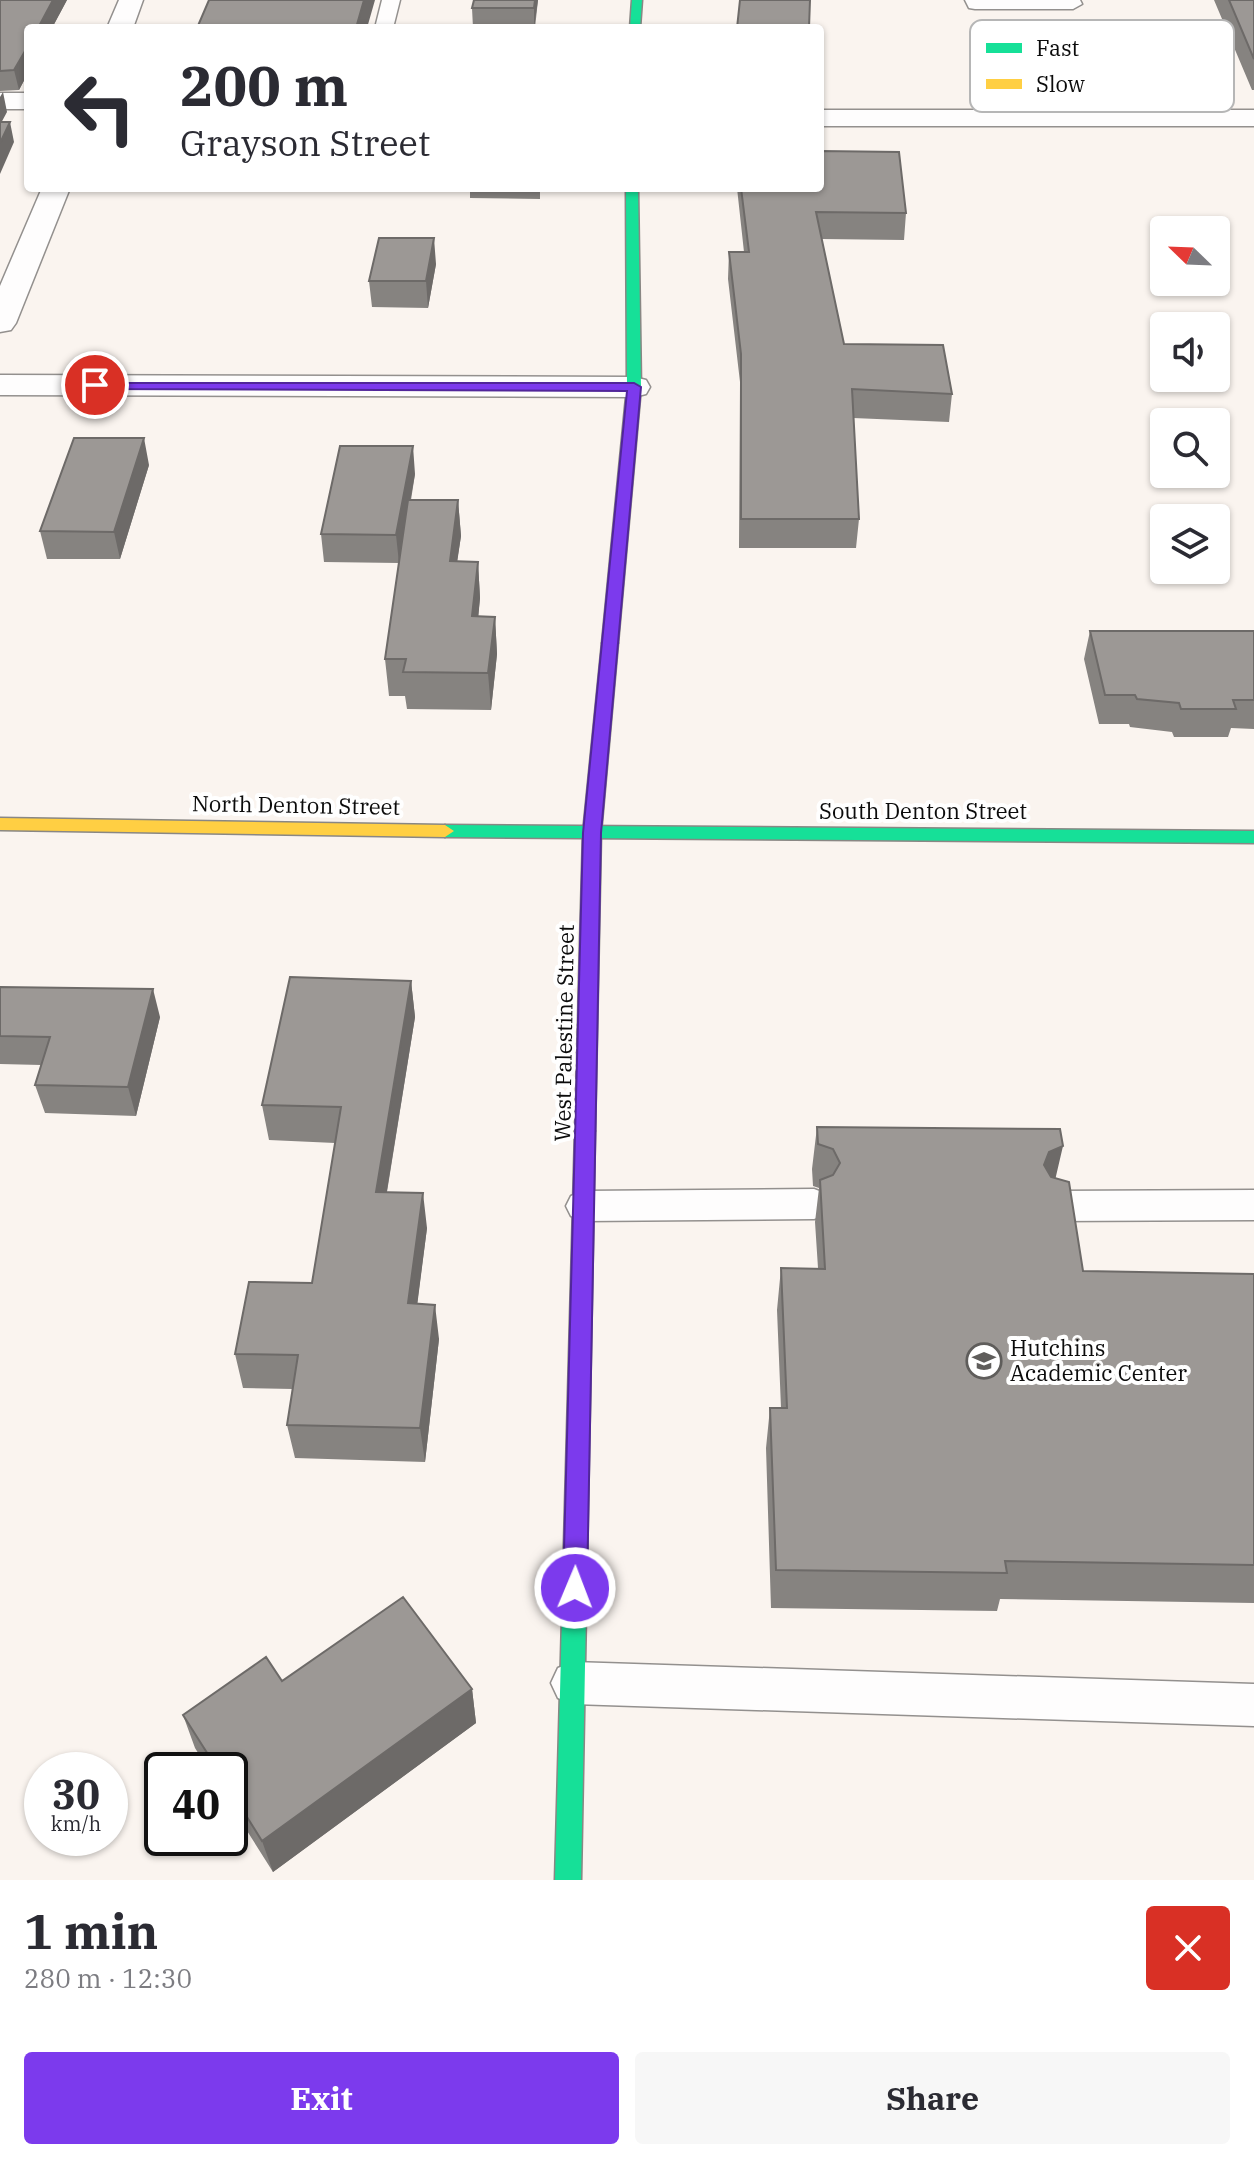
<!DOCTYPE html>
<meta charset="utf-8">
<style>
:root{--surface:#fff;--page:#f7f7f7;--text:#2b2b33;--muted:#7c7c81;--accent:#7c3aed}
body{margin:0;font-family:"IBM Plex Serif",serif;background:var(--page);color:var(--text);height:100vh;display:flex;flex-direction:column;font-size:30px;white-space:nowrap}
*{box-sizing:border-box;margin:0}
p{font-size:26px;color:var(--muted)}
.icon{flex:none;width:44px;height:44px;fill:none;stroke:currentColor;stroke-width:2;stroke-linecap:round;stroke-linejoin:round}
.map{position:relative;height:1880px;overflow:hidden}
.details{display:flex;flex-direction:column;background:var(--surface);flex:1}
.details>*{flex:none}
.top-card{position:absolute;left:24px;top:24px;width:800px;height:168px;border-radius:8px;box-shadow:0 2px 6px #0004;background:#fff;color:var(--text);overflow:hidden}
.needle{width:52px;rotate:293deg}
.buttons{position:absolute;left:1150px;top:216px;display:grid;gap:16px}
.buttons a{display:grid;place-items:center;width:80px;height:80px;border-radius:8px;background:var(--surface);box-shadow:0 2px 6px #0004;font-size:40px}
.speed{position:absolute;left:24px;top:1752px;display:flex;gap:16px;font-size:40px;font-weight:700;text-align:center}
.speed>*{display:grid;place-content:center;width:104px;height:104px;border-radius:50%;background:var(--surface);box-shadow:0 2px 6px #0004;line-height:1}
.speed small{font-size:20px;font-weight:400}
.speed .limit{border:4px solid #111;border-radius:12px;background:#fff;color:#111}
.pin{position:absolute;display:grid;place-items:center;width:68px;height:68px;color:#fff;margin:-34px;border:4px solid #fff;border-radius:50%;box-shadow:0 2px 8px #0007}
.me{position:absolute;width:88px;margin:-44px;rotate:1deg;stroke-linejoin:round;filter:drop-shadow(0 0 6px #0008)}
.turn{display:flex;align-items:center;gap:28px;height:168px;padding:0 24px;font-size:36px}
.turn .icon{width:104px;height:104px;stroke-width:2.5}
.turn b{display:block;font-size:56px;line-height:68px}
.round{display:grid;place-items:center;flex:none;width:84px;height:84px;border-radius:8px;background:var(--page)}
.head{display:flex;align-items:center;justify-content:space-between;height:136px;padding:0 24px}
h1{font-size:48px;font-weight:700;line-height:60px}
.primary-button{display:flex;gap:16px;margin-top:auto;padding:16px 24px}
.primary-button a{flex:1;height:92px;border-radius:8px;background:var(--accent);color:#fff;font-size:32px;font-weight:700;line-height:92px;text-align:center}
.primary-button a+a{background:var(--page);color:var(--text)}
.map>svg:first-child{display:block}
</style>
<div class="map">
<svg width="1254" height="1880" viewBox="0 0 1254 1880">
<rect width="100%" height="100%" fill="#faf4ef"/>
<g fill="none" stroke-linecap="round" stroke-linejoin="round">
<defs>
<path id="lane" d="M382 0H400L393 28H375Z
M965 0H1080L1082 4 1073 9H975L969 8Z
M814 1189 827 1194 832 1204 827 1214 814 1219 584 1221 571 1216 566 1206 571 1196 584 1191Z
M1254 1190V1220L1055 1221 1042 1216 1037 1206 1042 1196 1055 1191Z
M573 1662 1254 1684V1726L573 1704 558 1698 551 1683 558 1668Z"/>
<path id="street" d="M119 0H143L133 28H107Z
M0 93H28V109H0Z
M820 110H1254V126H820Z
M42 188H70L16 323 11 330 0 332V286Z
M0 375 634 377 646 380 650 387 646 394 634 397 0 395Z"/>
<path id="fast" d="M632 0H642L640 28H630Z
M626 188H638L641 387 618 643 610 648 602 643 627 387Z
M445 825 1254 831V843L445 837 436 831Z
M585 1123 592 1126 595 1131 581 1880H555L575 1131 578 1126Z"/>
<path id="slow" d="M610 638 618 643 601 833 595 1131 592 1136 585 1139 578 1136 575 1131 583 833 602 643Z
M0 818 445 825 454 831 445 837 0 830Z"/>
</defs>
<use href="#lane" stroke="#93908e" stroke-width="3"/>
<use href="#street" stroke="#93908e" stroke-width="3"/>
<use href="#fast" stroke="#898784" stroke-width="3"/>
<use href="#slow" stroke="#898784" stroke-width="3"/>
<use href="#lane" fill="#fefdfd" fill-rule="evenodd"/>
<use href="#street" fill="#fefdfd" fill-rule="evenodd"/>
<use href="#fast" fill="#16e098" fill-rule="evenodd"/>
<use href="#slow" fill="#ffcf43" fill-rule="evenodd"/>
</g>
<path fill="#868380" d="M0 0H67L52 28H28V73L19 90 0 91Z
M474 0H538L535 28H473L472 8Z
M1214 0H1254V90H1252Z
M166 188H221L220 191H166Z
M470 188H540V199L470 198Z
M737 188H820L906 213 904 240 822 239 844 344 952 394 949 422 853 418 859 519 856 548H739L740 382 728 279 729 252H744Z
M436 264 428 308 372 307 369 281Z
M149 465 120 559H47L40 531Z
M415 474 411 500H458L461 536 457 561 478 562 480 598 478 617H495L497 654 491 710 407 709 405 696H389L385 659 399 563 324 562 321 534Z
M1090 631H1254V729L1231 728 1228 737H1174L1172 732 1130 727 1129 724H1099L1084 659Z
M411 981 415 1017 387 1192 427 1228 417 1304 439 1339 425 1462 295 1458 287 1425 293 1389 243 1388 235 1354 312 1283 335 1143 269 1140 262 1105Z
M0 987 160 1017 136 1116 45 1113 35 1085 41 1065 0 1064Z
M817 1127 1055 1178 1083 1271 1254 1274V1603L1000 1599 997 1611 771 1608 766 1448 770 1408H781L777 1310 781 1268H818L815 1222 819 1188 813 1186 812 1169Z
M282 1681 472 1689 476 1723 273 1872 230 1804V1770H209L195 1748 183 1715Z"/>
<path fill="#6d6a68" d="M53 0H67L52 28H38Z
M364 0H375L367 28H356Z
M535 0H538L534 28V8Z
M28 46V73L19 90 14 70Z
M3 92 7 112 0 125V97Z
M10 122 14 142 0 174V143Z
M434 238 436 264 428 308 426 281Z
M144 438 149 465 120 559 114 532Z
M413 446 415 474 399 563 396 535Z
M458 500 461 536 452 597 450 561Z
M478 562 480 598 475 653 472 616Z
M495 617 497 654 491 710 488 673Z
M411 981 415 1017 381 1227 376 1192Z
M153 989 160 1017 136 1116 128 1087Z
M1063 1146 1053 1189 1044 1165 1049 1152Z
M423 1193 427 1228 413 1338 408 1303Z
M435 1305 439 1339 425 1462 420 1428Z
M472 1689 476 1723 273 1872 262 1841Z"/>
<path fill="#9c9895" stroke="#6d6a68" stroke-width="2" d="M0 0H53L38 28H28V46L14 70 0 71Z
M209 0H364L356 28H197Z
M474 0H535L534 8H472Z
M740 0H810L809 28H737Z
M1229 0H1254V59Z
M0 122H10L0 143Z
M820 151 899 152 906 213 816 212 844 344 943 345 952 394 852 389 859 519H741V354L729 252H749L741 188H820Z
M379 238H434L426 281H369Z
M74 438H144L114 532 40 531Z
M340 446H413L396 535 321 534Z
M408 500H458L450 561 478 562 472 616 495 617 488 673 403 672 406 659H385Z
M1090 631H1254V700H1233L1236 709H1181L1179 703 1137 699 1135 695H1105Z
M290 977 411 981 376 1192 423 1193 408 1303 435 1305 420 1428 287 1425 298 1355 235 1354 249 1282 312 1283 341 1107 262 1105Z
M0 987 153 989 128 1087 35 1085 50 1037 0 1036Z
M817 1127 1060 1129 1063 1146 1049 1152 1044 1165 1051 1177 1069 1182 1083 1271 1254 1274V1565L1005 1561 1007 1573 776 1570 770 1408H787L781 1268 825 1269 820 1180 833 1175 840 1163 833 1149 818 1144Z
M403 1597 472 1689 262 1841 230 1790V1770H218L183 1715 266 1657 282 1681Z"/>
<path fill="#7c3aed" stroke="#51269a" stroke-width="2" d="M90 383H634L641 387 601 833 587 1588 584 1596 575 1599 567 1596 563 1588 583 833 627 391 95 389 88 385Z"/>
<defs>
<symbol id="school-ring" viewBox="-11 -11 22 22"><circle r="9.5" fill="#fff" stroke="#5f5d5b" stroke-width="1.5"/><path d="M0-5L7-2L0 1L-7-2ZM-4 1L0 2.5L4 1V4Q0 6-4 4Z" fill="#5f5d5b"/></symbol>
</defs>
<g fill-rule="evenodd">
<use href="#school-ring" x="964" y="1341" width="40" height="40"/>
</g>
<g text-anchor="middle" stroke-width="8" stroke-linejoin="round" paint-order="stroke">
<g font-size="22" fill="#0b0b0b" stroke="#fff">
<text transform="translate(296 805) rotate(1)" y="8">North Denton Street</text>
<text x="923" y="819">South Denton Street</text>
<text transform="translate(564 1033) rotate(-89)" y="8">West Palestine Street</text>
</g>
<g font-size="22" fill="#0b0b0b" stroke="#fff" text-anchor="start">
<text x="1010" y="1356">Hutchins<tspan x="1010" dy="25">Academic Center</tspan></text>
</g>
</g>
<rect x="970" y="20" width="264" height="92" rx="12" fill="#fff" stroke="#b6b6b6" stroke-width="2"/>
<rect x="986" y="43" width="36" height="10" fill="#16e098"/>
<rect x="986" y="79" width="36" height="10" fill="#ffcf43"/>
<g font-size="22" fill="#0b0b0b">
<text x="1036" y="56">Fast</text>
<text x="1036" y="92">Slow</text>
</g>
</svg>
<div class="buttons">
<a><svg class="needle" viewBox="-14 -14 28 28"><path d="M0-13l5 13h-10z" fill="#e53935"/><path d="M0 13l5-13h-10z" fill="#7c7c81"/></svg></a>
<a><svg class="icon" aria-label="sound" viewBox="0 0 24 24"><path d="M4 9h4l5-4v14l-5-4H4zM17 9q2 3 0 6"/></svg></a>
<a><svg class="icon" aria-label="search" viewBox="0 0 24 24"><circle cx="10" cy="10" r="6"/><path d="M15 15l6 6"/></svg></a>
<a><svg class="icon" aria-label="layers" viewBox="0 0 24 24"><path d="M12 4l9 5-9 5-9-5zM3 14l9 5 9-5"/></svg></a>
</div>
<div class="speed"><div>30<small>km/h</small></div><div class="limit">40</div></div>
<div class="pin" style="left:95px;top:385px;background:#d93025"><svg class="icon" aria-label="arrive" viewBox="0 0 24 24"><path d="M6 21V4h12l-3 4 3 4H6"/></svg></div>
<svg class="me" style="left:575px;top:1588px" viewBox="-20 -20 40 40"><circle r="17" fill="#7c3aed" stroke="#fff" stroke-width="3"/><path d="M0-11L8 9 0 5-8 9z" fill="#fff"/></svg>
<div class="top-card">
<div class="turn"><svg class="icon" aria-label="left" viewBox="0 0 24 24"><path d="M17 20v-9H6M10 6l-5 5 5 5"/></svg><div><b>200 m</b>Grayson Street</div></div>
</div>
</div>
<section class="details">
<div class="head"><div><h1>1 min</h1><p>280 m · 12:30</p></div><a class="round" style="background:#d93025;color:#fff"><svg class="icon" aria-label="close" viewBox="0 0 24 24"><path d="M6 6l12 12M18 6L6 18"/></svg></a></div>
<div class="primary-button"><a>Exit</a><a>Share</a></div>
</section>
